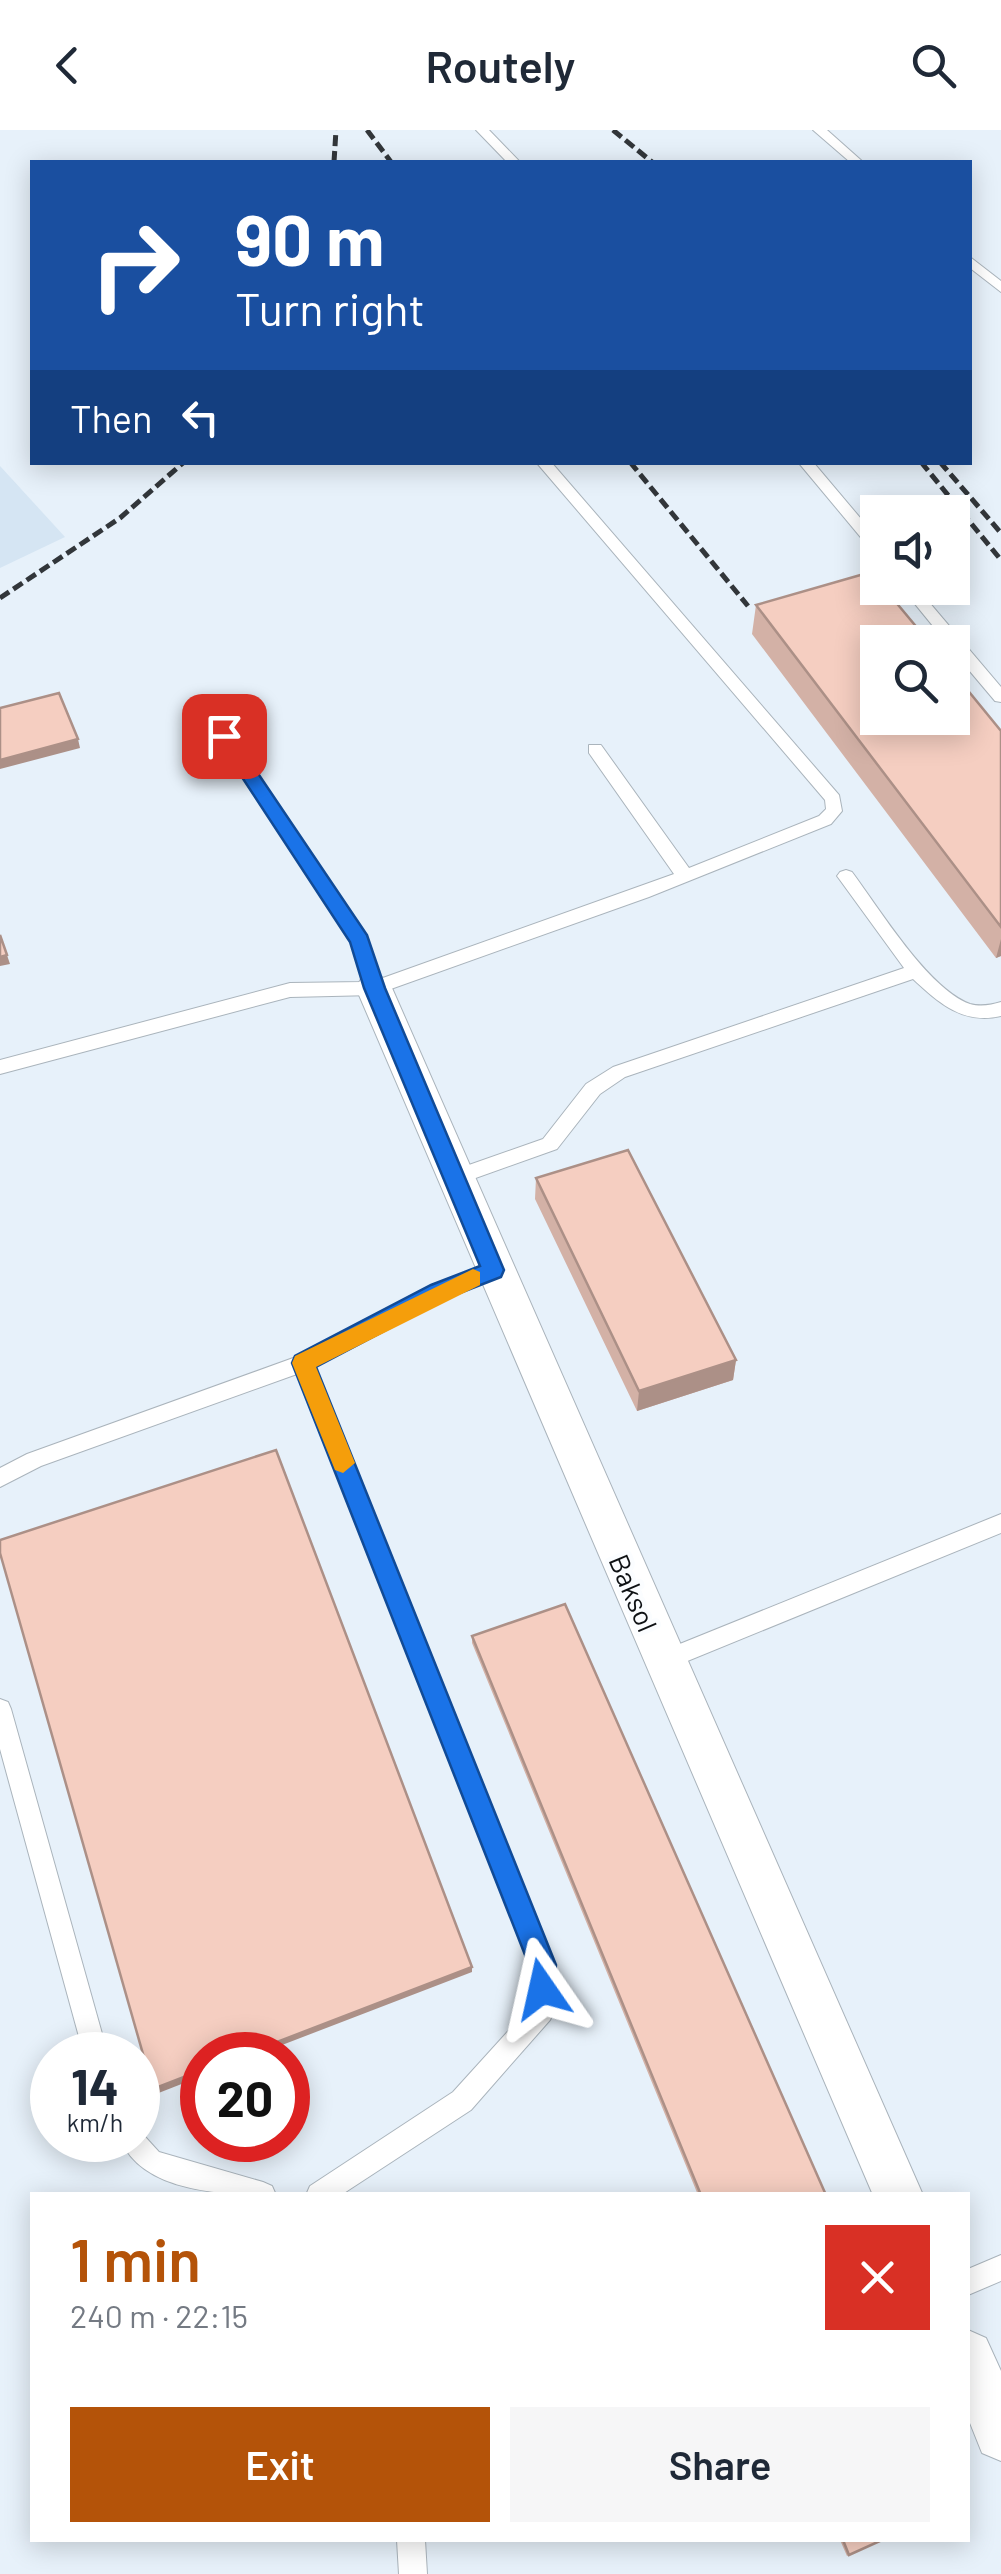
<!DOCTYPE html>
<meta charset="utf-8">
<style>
:root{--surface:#fff;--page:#f6f6f7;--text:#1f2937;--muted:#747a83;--accent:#b45309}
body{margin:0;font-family:Barlow,sans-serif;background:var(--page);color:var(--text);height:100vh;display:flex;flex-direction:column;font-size:38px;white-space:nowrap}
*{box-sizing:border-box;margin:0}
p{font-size:32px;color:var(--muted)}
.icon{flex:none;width:55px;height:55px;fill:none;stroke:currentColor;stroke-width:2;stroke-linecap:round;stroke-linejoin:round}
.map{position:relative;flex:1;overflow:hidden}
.panel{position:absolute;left:30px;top:2062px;width:940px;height:350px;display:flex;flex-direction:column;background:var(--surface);border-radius:0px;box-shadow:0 5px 25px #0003}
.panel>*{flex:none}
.guide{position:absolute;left:30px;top:30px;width:942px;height:305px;border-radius:0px;box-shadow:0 5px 25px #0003;background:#1a4fa0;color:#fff;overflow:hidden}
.fabs{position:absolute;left:860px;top:365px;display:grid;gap:20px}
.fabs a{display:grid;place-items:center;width:110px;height:110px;border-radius:0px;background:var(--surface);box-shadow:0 5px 25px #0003;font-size:50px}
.speed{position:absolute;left:30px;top:1902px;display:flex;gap:20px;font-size:50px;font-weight:700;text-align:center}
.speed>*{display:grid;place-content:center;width:130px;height:130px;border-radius:50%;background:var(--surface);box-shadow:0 5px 25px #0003;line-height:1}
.speed small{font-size:25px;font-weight:400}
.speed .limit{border:15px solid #d22;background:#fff;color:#111}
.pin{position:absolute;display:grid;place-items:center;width:85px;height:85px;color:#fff;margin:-42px;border-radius:20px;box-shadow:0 5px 15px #0006}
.me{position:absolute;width:110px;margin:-55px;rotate:349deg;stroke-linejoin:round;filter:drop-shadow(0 0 8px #0008)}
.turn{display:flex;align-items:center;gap:35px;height:210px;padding:0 40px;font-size:45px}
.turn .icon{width:130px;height:130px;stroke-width:2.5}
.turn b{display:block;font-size:70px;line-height:85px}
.then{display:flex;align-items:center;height:95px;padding:0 40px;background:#0003;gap:20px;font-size:38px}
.round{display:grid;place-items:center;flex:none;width:105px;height:105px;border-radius:0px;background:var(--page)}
.head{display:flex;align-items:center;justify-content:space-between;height:170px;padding:0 40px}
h1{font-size:60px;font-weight:600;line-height:75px;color:var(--accent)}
.cta{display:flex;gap:20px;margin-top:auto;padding:20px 40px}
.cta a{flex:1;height:115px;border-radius:0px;background:var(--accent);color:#fff;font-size:40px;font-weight:600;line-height:115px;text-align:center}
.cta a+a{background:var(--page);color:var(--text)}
header{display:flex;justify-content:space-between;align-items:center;height:130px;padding:0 40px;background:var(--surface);font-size:45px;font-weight:600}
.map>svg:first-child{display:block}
</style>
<header><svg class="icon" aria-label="back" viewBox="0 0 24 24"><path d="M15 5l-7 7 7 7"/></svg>Routely<svg class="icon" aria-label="search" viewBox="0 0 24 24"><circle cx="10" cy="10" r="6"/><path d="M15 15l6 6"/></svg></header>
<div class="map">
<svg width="1001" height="2444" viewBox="0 0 1001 2444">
<rect width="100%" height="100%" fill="#e7f1fa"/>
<path fill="#d5e5f3" d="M0 336 65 407 0 438Z"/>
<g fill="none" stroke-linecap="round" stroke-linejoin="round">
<defs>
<path id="service" d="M476 0H489L520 32H507Z
M813 0H827L863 32H850Z
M970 127 1001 151V162L970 138Z
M536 332H551L839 665 842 681 831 694 649 767 374 865 290 867 0 944V930L290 853 363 852 352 811 198 581V573H210L366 805 380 849 674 744 589 623V615H601L689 738 819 686 826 679 825 670Z
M798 332H813L878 409V424L873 422Z
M902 458H917L1001 557V572L995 571 952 520V512H946Z
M846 740 852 742C879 778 928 859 970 874 981 877 991 875 1001 872V886C963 895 939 873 913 849L625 947 600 964 557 1019 456 1055 449 1052 447 1047 449 1042 543 1009 586 954 613 937 904 838 840 750 837 746 840 742Z
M493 1132 500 1134 503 1140 500 1146 446 1167 314 1237 554 1835V1882L550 1890 471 1980 341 2065H306L310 2056 453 1962 530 1877V1835L297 1244 41 1336 0 1357V1338L27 1324 296 1227 432 1155Z
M1001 1384V1403L663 1541 655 1538 652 1531 655 1524Z
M0 1569 8 1572 11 1579 108 1925H84L0 1619Z
M138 1999 159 2022 263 2052 272 2056 276 2065C226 2065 143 2063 121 2010H138Z
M1001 2125V2151L968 2165V2139Z
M397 2410H425L427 2444H399Z"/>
<path id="minor" d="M374 845 387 849 392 858 923 2065H873L356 858 361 849Z
M968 2200 986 2208 1001 2241V2331L982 2323 968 2288Z"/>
</defs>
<use href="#service" stroke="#aab4bc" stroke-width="2"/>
<use href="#minor" stroke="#aab4bc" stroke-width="2"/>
<use href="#service" fill="#fff" fill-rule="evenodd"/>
<use href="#minor" fill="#fff" fill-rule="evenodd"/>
<path stroke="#32363a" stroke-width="5" stroke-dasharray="11 5" stroke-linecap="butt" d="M367 0 391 32
M613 0 652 32
M334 32 336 0
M630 332 748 476
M921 332 1001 430
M940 332 1001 403
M0 468 120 388 184 332"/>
</g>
<path fill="#d3b1a6" d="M756 475 1001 601V826L996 828 752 504Z
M536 1048 736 1230 733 1250 637 1281 535 1069Z
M472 1506 826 2065H698L472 1513Z
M840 2410H883L847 2426Z"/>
<path fill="#ac9087" d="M78 609 80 618 0 639V630Z
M1001 809V826L996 828Z
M7 825 10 834 0 836V827Z
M736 1230 733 1250 637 1281 639 1261Z
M472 1837V1842L256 1925H243Z
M202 1940V1946L156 1964 153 1959Z"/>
<path fill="#f5cec1" stroke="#ac9087" stroke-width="2.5" d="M871 442 878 450V458H884L929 512H878V588H952V541L1001 601V797L756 475Z
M59 563 78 609 0 630V578Z
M0 805 7 825 0 827Z
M628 1020 736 1230 639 1261 536 1048Z
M276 1320 472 1837 243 1925H202V1940L153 1959 0 1423V1410Z
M565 1474 826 2065H701L472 1506Z
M843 2410H882L849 2425Z"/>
<path fill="#1a73e8" stroke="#114b97" stroke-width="2.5" d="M224 600 230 602 367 805 385 858 504 1140 501 1147 447 1168 316 1237 556 1835 552 1868 542 1872 533 1868 529 1835 292 1233 295 1226 431 1155 480 1136 364 858 350 812 215 606Z"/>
<path fill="#f59e0b" d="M473 1139 480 1142V1155L316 1237 355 1333 343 1343 335 1340 292 1233 295 1226Z"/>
<g text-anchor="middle" stroke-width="9" stroke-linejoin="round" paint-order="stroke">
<g font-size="28" fill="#0e1114" stroke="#fbfdff">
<text transform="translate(633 1463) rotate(67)" y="10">Baksol</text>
</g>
</g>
</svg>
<div class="fabs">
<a><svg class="icon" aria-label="sound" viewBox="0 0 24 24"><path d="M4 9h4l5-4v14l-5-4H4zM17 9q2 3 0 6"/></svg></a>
<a><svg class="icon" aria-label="search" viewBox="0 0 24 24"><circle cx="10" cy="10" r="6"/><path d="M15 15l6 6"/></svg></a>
</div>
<div class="speed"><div>14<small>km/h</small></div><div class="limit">20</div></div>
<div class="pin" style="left:224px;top:606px;background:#d93025"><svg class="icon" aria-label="arrive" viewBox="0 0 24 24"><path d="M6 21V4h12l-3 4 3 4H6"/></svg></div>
<svg class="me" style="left:542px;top:1859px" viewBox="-20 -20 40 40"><path d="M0-17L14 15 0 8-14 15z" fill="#1a73e8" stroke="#fff" stroke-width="4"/></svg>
<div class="guide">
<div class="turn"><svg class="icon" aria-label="right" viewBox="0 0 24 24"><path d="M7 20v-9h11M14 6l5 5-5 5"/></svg><div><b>90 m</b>Turn right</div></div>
<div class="then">Then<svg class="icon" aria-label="left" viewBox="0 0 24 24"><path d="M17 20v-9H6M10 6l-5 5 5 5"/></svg></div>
</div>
<section class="panel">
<div class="head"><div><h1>1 min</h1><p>240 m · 22:15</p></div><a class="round" style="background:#d93025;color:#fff"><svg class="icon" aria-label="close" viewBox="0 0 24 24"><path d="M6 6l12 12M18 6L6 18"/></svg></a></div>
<div class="cta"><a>Exit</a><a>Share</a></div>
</section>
</div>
